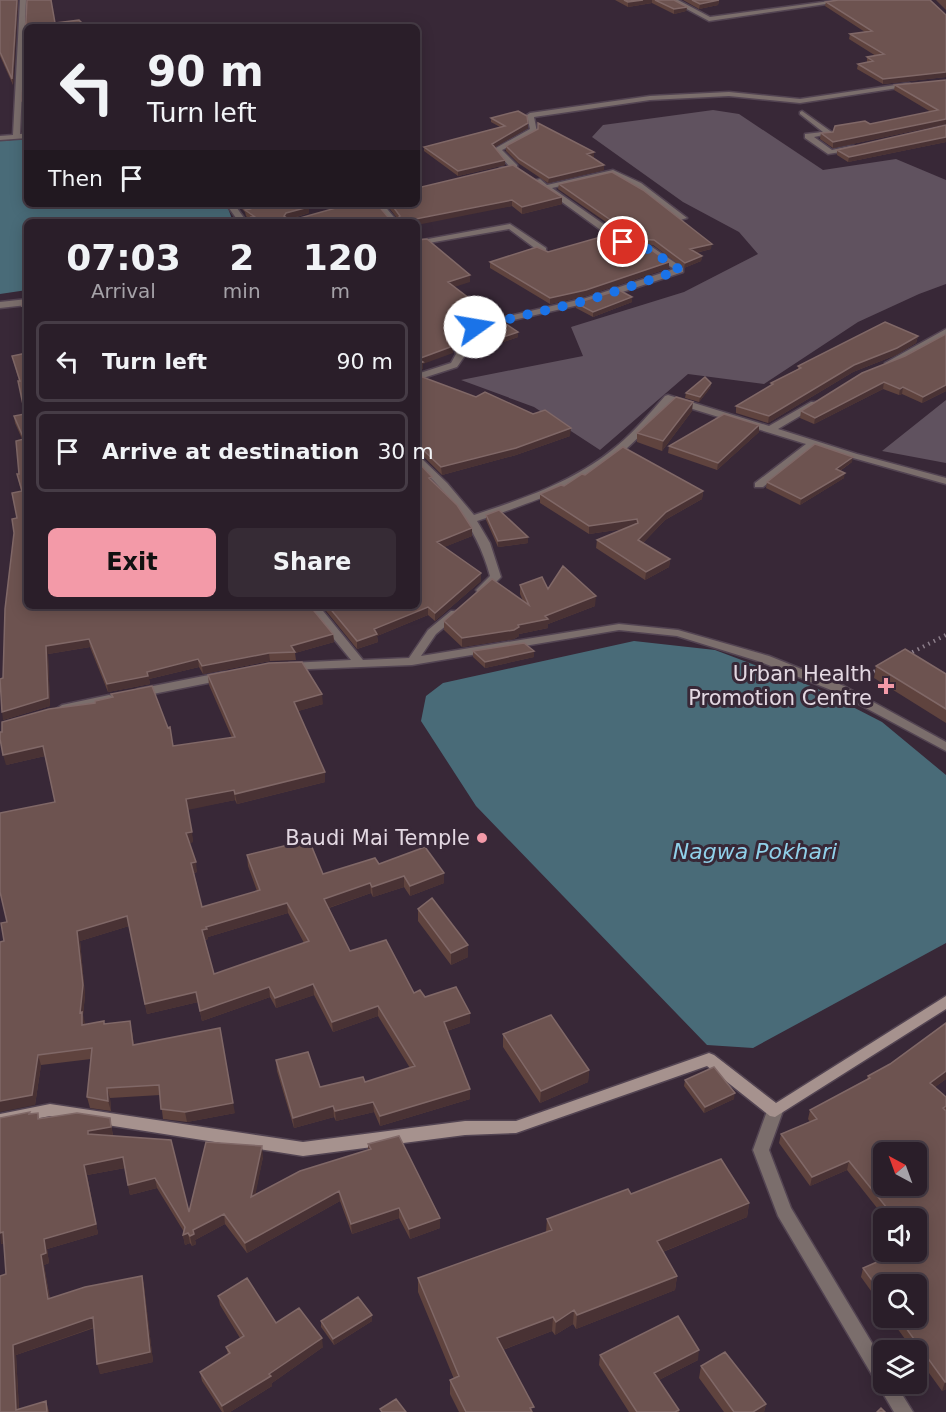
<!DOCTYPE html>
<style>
:root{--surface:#2a1e29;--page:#362b35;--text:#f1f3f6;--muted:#a5a2a8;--line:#463c46;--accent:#f39aa8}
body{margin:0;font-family:"DejaVu Sans",sans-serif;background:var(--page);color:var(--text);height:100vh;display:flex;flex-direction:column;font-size:22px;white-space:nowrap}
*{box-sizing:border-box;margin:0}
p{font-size:20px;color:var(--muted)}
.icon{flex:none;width:33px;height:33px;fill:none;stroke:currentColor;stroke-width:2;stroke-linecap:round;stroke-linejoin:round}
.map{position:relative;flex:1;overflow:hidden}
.drawer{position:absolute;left:24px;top:219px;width:396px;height:390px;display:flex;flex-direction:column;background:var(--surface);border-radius:9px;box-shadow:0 3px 15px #0003,0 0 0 2px var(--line)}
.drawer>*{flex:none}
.top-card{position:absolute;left:24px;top:24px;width:396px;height:183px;border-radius:9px;box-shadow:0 3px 15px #0003,0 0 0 2px var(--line);background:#2a1e29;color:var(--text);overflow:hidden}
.needle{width:39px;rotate:319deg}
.controls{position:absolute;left:873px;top:1142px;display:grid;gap:12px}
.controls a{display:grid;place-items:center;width:54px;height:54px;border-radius:9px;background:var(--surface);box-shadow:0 3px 15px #0003,0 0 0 2px var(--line);font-size:30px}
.pin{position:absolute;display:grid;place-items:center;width:51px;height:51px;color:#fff;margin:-26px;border:3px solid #fff;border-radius:50%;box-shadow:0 2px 6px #0007}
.me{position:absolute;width:66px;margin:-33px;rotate:77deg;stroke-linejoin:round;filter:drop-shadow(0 0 4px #0008)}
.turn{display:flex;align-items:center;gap:21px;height:126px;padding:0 24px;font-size:27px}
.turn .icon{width:78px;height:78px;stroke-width:2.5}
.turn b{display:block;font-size:42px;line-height:51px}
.then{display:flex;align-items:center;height:57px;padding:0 24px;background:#0003;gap:12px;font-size:22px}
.eta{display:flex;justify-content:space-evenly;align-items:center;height:102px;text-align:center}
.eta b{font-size:36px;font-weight:700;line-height:42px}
.action{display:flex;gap:12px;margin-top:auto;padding:12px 24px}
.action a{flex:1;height:69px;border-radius:9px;background:var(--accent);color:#111;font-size:24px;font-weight:700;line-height:69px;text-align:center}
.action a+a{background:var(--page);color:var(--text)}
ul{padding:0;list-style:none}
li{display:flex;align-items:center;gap:18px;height:81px;margin:0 12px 9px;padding:0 12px;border:3px solid var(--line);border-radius:9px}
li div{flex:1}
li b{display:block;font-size:22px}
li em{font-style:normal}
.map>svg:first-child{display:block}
</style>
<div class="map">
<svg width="946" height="1412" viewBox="0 0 946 1412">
<rect width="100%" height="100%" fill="#382837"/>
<path fill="#60525f" d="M713 110 739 114 823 170 896 159 946 180V284L919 294 858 322 764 384 688 374 600 450 534 407 461 380 583 356 571 327 684 292 758 254 739 232 683 202 592 137 603 125Z
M946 400V463L882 451Z"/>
<path fill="#496b78" d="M27 139V204H224L228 208 233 222H27V290L0 294V141Z
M634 641 715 650 816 688 882 722 946 775V943L753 1048 707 1045 476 806 421 721 426 696 443 683Z"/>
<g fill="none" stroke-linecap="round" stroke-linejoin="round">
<defs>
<path id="street" d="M20 0H26L20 134H27V138L0 140V136L13 135Z
M670 0H678L710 17 838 0H854L709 21Z
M909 83 912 85 911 86 800 103 729 96 650 100 534 117 537 132 502 150 517 165V169L500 172V168L509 166 494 149 530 129 527 115 530 113 650 96 729 92 800 99Z
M802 111 833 133 814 137 832 150 851 146H854V150L828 154 805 138V134L823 132 800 114V112Z
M613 170 641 183 687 218 680 220 635 187 612 174 552 188 626 240 637 246 652 247 683 268V272L592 302 457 333 466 354 457 367 417 380V374L451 363 456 354 448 332 449 330 586 298 674 269 647 251 632 250 620 244 533 181 540 179 547 185Z
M226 204H234L247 222H239Z
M375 204H383L398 222H390Z
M510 224 546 248V252H540L509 229 417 245V241Z
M27 299V305L0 308V302Z
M946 329V336L893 365H887L885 363Z
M668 395 769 426 811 402H817V406L778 429 857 454 946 478V484L814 447 763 487H755V483L806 444 670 402C656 418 642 435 626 449 583 486 530 503 477 521L490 543 501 577 486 592H478L476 590 490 576C478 531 452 496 417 465V457L421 458 447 483 474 515C525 498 576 481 617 446 635 431 650 413 665 396Z
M307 606H319L363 660 409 658 428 630 451 611H459L461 613 459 615 436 634 421 656 619 624 678 630 769 656 844 686 946 742V751L836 692 761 662 677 636 619 630 412 665 285 670 283 667 289 663 351 660Z
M224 672 228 673 230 676 228 679 138 697 132 693 138 689Z
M109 695 113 696 115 699 113 702 62 713 56 709 62 705Z
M775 1105 780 1106 783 1111 769 1150 791 1208 884 1363V1383H895L913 1412H894L778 1216 753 1150 767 1111 770 1106Z"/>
<path id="secondary" d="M946 996V1009L775 1117 770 1116 707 1066 516 1133 465 1135 303 1156 50 1116 0 1126V1114L50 1104 303 1142 465 1121H516L709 1053 714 1055 776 1103Z"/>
</defs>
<use href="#street" stroke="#534452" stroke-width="3"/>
<use href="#secondary" stroke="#534452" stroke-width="3"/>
<path stroke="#8c7f8b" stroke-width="4" stroke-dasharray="1.5 4.5" stroke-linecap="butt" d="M907 655 946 635
M858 680 879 669"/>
<use href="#street" fill="#7b6e6c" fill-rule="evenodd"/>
<use href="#secondary" fill="#a6928e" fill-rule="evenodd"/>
</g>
<path fill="#5f433e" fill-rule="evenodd" d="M0 0H18L13 85 0 56Z
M27 0H52V5L27 27V112L23 106 22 101Z
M615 0H674L687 7 686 11 674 14 652 3 628 7Z
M683 0H719L718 5 699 9Z
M936 0H946V10Z
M826 2 946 15V77L883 84 857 69 858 64 867 62V57L876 56 849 39 850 34 865 32 825 6Z
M946 80V125V124L833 148 820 139 821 133 833 132 931 112 894 90 895 85Z
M491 118 528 123V128L494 147 505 160V165L458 176 424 151V147L500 127 491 122Z
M946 125V142L848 162 837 155V150Z
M506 146 594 157H593L604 170 548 183 518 163 506 151Z
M559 184 711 249 696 253 702 256 701 261 684 268 653 245 638 244 558 189Z
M562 197V204L522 214 512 206 417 222H252L246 216 245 212 242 209V204H305L309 213 294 218H397L386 204H417Z
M631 246 669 262V268L585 296 550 304 490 268V262L548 252Z
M27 284V297H24L23 290Z
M632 297V302L593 317 576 308V303Z
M460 329 518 332V337L483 349 476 344 466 348 460 335Z
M946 334V391L922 403 902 394 899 395 883 389 814 424 800 418 801 411Z
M918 336 916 343 896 355 853 372 768 423 736 413V406L771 386V383L798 369V366Z
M12 356 333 634 334 642 295 653 296 660 270 661 203 674 199 667 149 679 150 684 108 692 90 647 48 654 50 706 3 720V678L17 518 21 491 17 474H19L22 439 15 423 14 416 25 414 19 381Z
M417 375 570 436 516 455 442 475 423 456 417 455Z
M711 383 710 388 699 402 685 398 686 393Z
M692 411 662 451 637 442V433Z
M759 432 717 470 668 453 669 446Z
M852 462 840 471 844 478 800 505 766 488 767 482Z
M585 475 703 491 702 499 665 520 643 543 670 559 669 567 645 580 596 548 597 540 623 529 589 534 540 503V494L564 486Z
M432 482 472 536 444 547 481 573V581L435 621 428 615 377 636 378 642 357 649 322 606H417Z
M486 515 528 543 498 547 486 520Z
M520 585 548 589 595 606 548 624V628L519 634V636L514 639 462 647 444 630V621L523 601 520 594Z
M473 651 534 657 485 668 473 657Z
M876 666 946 674V723L874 678Z
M208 675 323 704 298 711 325 772V782L237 804 235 800 188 809 193 842 189 843 197 872 194 873 202 907 257 891 248 866 247 855 323 874 379 864 444 873V883L410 896 404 887 373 897 371 893 329 908 350 951 414 993 470 1013V1023L447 1031 470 1099 380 1126 374 1112 336 1121 334 1117 294 1128 277 1071 276 1060 320 1087 365 1082 410 1068 378 1016 333 1032 314 995 276 1008 270 997 202 1021 198 1002 147 1014 129 926 80 941 85 995 83 1015 84 1025 105 1024 132 1031 134 1045 235 1113 187 1122 163 1119 160 1095 110 1098 111 1111 90 1108 87 1097 91 1059 41 1065 35 1105 4 941 7 922 55 802 45 756 6 765 95 703 112 697 111 694 173 746 232 738 209 685ZM288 913 304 943 214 974 205 940 208 939V937Z
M418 909 468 957 451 965 418 921Z
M946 1023V1079L935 1087 946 1097V1389L942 1391 916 1355V1350H913L889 1317H916L884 1284V1309L861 1277 863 1268 916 1251V1218H885L847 1170 810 1186 779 1143 781 1134 810 1122 808 1119 810 1110 867 1079 868 1076 890 1064Z
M503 1034 589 1070 588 1082 540 1103 503 1047Z
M685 1080 734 1099 704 1113 684 1086Z
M38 1113 39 1119 110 1118 113 1136 189 1212 263 1157 255 1194 368 1150V1144L440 1228 410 1239 399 1218 352 1234 340 1201 247 1253 225 1224 195 1240 196 1244 192 1246 190 1243 185 1245 183 1235 184 1232 157 1188 130 1195 125 1168 87 1175 98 1234 47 1249 49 1263 44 1265 50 1299 142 1276 144 1286 153 1362 100 1374 94 1328 16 1355 19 1409 46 1401 49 1412H0L6 1274 4 1243 1 1244 30 1114Z
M631 1194 749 1203 747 1217 663 1252 677 1276 675 1290 576 1329 573 1324 555 1335 552 1331 503 1350 533 1412H459L450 1394V1380L454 1379 418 1292V1278L546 1232 547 1219Z
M218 1296 276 1323 323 1347 272 1383V1386L230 1412H222L202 1381 200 1372 228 1354 226 1347 240 1338 220 1305Z
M372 1315V1321L334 1345 321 1327V1321Z
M600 1355 698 1360 659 1380 679 1410V1412H629L599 1365Z
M701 1366 766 1404 764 1412H724L699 1378Z"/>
<path fill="#493234" d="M17 0H18L13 85 12 79Z
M643 0H652V3L628 7V2Z
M719 0 718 5 699 9 700 4Z
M687 7 686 11 674 14V9Z
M946 72V77L883 84V79Z
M946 119V124L833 148V142Z
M528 123V128L492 149V144Z
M946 137V142L848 162 849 157Z
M594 152V157L587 158V154Z
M505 160V165L458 176V171Z
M604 165V170L548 183 549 178Z
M562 197V204L522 214V207Z
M512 200V206L417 225V222H406L405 221Z
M309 207V213L286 220 284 216 286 213Z
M417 232H419V238L417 239Z
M712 244 711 249 690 254V249Z
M702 256 701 261 684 268 685 263Z
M669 262V268L585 296 550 304V298Z
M470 275V282L448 289V282Z
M632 297V302L593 317V312Z
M27 305V312L23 313 22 306Z
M487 312V319L448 328 446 333V326L448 321Z
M518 332V337L483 349V344Z
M918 336 916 343 896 355 853 372 768 423 769 416 854 365Z
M476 339V344L466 348V342Z
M453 346V353L423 364V369L417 371V364L418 359Z
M884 382 883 389 814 424 815 418Z
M711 383 710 388 699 402 700 397Z
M946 385V391L922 403 923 397Z
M903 387 902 394 899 395 900 389Z
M693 402 692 411 662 451 663 441Z
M759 425V432L717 470 718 463Z
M571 428 570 436 516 455 442 475 441 467Z
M853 457 852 462 835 474 836 469Z
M845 473 844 478 800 505 801 499Z
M703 491 702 499 665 520 638 548V540L666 512Z
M637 519 636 527 589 534V526Z
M472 528V536L437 550V542Z
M528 537V543L498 547V541Z
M670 559 669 567 645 580 646 572Z
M481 573V581L435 621V613Z
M596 596 595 606 548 624V628L519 634V636L514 639 462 647V638L518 625 545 616Z
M428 607V615L377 636 378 642 357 649V641L374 629Z
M333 634 334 642 295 653 291 646Z
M89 639 90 647 48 654 50 706 3 720 2 712 46 646Z
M534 651V657L485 668V662Z
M269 653 270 661 203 674 202 666Z
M198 659 199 667 149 679 150 684 108 692 107 684 147 672Z
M322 694 323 704 295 712 294 702Z
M43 746 45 756 6 765 3 755Z
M325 772V782L237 804 235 794Z
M234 790 235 800 188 810 186 799Z
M192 832 193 842 187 843 186 833Z
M196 862 197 872 193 873 191 863Z
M444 873V883L410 896V886Z
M404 876V887L373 897 372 887Z
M370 883 371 893 325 909 324 899Z
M287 903 288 913 208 937V939L204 940 202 930 206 927Z
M127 916 129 926 80 941 85 995 83 1015 85 1023 84 1035 80 1013 77 931Z
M468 945V957L451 965V953Z
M313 984 314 995 276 1008 275 998Z
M269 987 270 997 202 1021 200 1011Z
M196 992 198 1002 147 1014 145 1004Z
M378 1006V1016L333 1032 332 1022Z
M470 1013V1023L444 1032V1022Z
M38 1055 41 1065 35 1105 0 1112V1101Z
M589 1070 588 1082 540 1103 541 1091Z
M946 1071V1079L928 1092 930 1083Z
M107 1088 110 1098 111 1111 108 1101Z
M470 1089V1099L380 1126V1116Z
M735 1093 734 1099 704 1113 705 1107Z
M373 1102 374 1112 336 1121 335 1111Z
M233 1103 235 1113 187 1122 185 1112Z
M333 1106 334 1117 294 1128 293 1118Z
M110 1118 113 1137 90 1144 88 1131Z
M262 1146 263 1157 253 1207 251 1197Z
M123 1157 125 1168 87 1175 98 1234 47 1249 49 1263 44 1265 51 1309 48 1299 41 1255 44 1239 84 1165Z
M849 1161 847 1170 810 1186 812 1177Z
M155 1178 157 1188 130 1195 128 1185Z
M339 1191 340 1201 247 1253 245 1243Z
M749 1203 747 1217 655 1255 657 1241Z
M399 1208V1218L352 1234 351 1224Z
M224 1214 225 1224 195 1240 196 1244 192 1246 190 1236 193 1230Z
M440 1218V1228L410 1239 409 1229Z
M3 1232 6 1242 1 1244 0 1233Z
M188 1233 190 1243 185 1245 183 1235Z
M142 1276 144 1286 153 1362 100 1374 97 1364Z
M677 1276 675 1290 576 1329 577 1315Z
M574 1310 573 1324 555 1335 556 1322Z
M372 1315V1321L334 1345 333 1339Z
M93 1317 95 1327 16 1355 19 1412 16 1410 13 1345Z
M553 1317 552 1331 497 1352V1338Z
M322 1338 323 1347 272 1383V1386L230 1412H224L222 1406Z
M699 1350 698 1360 653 1383 654 1373Z
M945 1382H946V1389L942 1391Z
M766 1404 764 1412H753Z"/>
<path fill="#6d5350" stroke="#806867" stroke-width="1.5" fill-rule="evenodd" d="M0 0H17L12 79 0 52Z
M27 0H51L55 23 79 20 86 27H27V108L22 101Z
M624 0H643L628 2Z
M655 0H674L687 7 674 9Z
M692 0H719L700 4Z
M838 0H930L946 15V72L883 79 858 64 873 61 867 57 884 54 850 34 872 31 826 2Z
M946 80V119L833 142 821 133 833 132 835 126 865 121 870 124 938 110 895 85Z
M518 111 527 116 528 123 492 144 505 160 458 171 424 147 505 126 491 118Z
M538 123 594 152 587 154 604 165 549 178 519 159 506 146 538 129Z
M946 125V137L849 157 837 150Z
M513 165 562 197 522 207 512 200 405 221 407 222H260L252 217H255L245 210 250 209 243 204H305L309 207 286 213 284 216 287 218H300L350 204H377L388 217 398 218 400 216 391 204H417V188Z
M612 172 643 190 712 244 690 249 702 256 685 263 654 240 638 239 559 184Z
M611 234 631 246 647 247 669 262 586 290 550 298 490 262 537 247 548 252Z
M427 239 470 275 448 282 487 312 448 321 446 326 453 346 418 359 423 362 417 364V240Z
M23 284H27V291L23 290Z
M619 290 632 297 593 312 576 303Z
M27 299V305L22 306V301Z
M500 320 518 332 483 344 476 339 466 342 460 329Z
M885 322 918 336 897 348 854 365 769 416 736 406 773 384 771 383 801 368 798 366Z
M946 334V385L923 397 903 387 900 389 884 382 815 418 801 411 862 373 905 356Z
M27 353V606H310L333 634 291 646 295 652 269 653 202 666 198 659 147 672 148 676 107 684 89 639 46 646 48 698 2 712 0 679 3 678 5 609 14 533 12 519 17 518 12 493 22 491 17 474H19L16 441 24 439 14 416 25 414 18 381H20L12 356Z
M417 375 476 397 485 392 533 414 545 410 571 428 516 448 441 467 422 449 417 448Z
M705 377 711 383 700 397 686 393Z
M676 397 693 402 663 441 637 433Z
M724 414 759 425 718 463 669 446Z
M815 444 853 457 836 469 845 473 801 499 767 482Z
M623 447 703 491 666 512 638 540 670 559 646 572 597 540 638 523 637 519 589 526 540 494 561 485 564 486 582 474 585 475Z
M417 461 432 477 429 478 457 505 472 528 437 542 481 573 435 613 428 607 374 629 377 634 357 641 328 606H417Z
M499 510 528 537 498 541 486 515Z
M563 566 596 596 545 616 548 619 518 625 519 627 514 630 462 638 444 621 492 579 529 605 520 585 542 577 548 589Z
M524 643 534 651 485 662 473 651Z
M905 649 946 674V709L876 666Z
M302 662 322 694 294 702 325 772 235 794 234 790 186 799 192 832 186 833 196 862 191 863 202 907 260 890 247 855 309 840 323 874 375 858 379 864 425 847 444 873 410 886 404 876 372 887 370 883 324 899 350 951 386 940 414 993 420 990 425 997 456 987 470 1013 444 1022 470 1089 380 1116 373 1102 335 1111 333 1106 293 1118 276 1060 308 1052 320 1087 363 1077 365 1082 415 1066 378 1006 332 1022 313 984 275 998 269 987 200 1011 196 992 145 1004 127 916 77 931 83 985 80 1013 82 1012V1025L104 1021V1024L130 1021 133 1045 220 1028 233 1103 185 1112 161 1109 159 1085 107 1088 108 1101 87 1097 92 1048 38 1055 32 1095 0 1101V942L4 941 1 923 7 922 0 892V813L55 802 43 746 3 755 0 739V732H2V722L49 709 95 703V701L113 697 111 694 152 686 168 728 170 727 173 746 235 737 208 675 269 663ZM287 903 309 941 214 974 202 930 207 929 206 927Z
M432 898 468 945 451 953 418 909Z
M551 1015 589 1070 541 1091 503 1034Z
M946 1023V1071L930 1083 946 1097V1106L943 1108 946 1111V1382H945L898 1317H916V1284H884V1297L863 1268 902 1251H916V1218H895L849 1161 812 1177 781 1134 817 1119 810 1110 870 1078 868 1076 890 1064ZM884 1152H916V1185H884Z
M714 1067 735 1093 705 1107 685 1080Z
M30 1112 29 1114 38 1113V1119L77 1113 110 1118 111 1127 88 1131V1134L171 1140 189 1212 206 1142 262 1146 251 1197 300 1171 371 1149 368 1144 399 1136 440 1218 409 1229 399 1208 351 1224 339 1191 245 1243 224 1214 193 1230 194 1234 190 1236 188 1233 183 1235 185 1227 155 1178 128 1185 123 1157 84 1165 96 1224 44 1239 46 1253 41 1255 48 1299 85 1287 142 1276 150 1352 97 1364 93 1317 13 1345 16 1410 46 1401 47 1412H0V1276L6 1274 3 1232 0 1233V1118Z
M721 1159 749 1203 657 1241 677 1276 577 1315 574 1310 556 1322 553 1317 497 1338 534 1407 530 1408 532 1412H466L450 1380 459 1376 418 1278 552 1230 547 1219 628 1189 631 1194Z
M247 1278 276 1323 299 1308 322 1338 269 1374 271 1376 222 1406 200 1372 230 1353 226 1347 244 1336 218 1296Z
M358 1297 372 1315 333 1339 321 1321Z
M678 1316 699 1350 654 1373 679 1410 675 1412H637L600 1355Z
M725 1352 766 1404 753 1412H734L701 1366Z
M396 1399 406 1412H382L380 1409Z
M881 1408 885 1412H877Z"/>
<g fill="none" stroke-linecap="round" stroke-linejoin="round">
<path stroke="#1a73e8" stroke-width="10" stroke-dasharray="0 18" d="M475 327 589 300 680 270 649 249 635 248 623 242"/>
</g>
<g fill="#f39aa8" stroke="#382837" stroke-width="2">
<path d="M883 677h6v6h6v6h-6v6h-6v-6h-6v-6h6z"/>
<circle cx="482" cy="838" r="6"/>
</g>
<g text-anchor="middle" stroke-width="6" stroke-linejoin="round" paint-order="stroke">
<g font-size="21" fill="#e3d8e2" stroke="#382837" text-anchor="end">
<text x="872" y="681">Urban Health<tspan x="872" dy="24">Promotion Centre</tspan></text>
<text x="470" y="845">Baudi Mai Temple</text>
</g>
<g font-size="22" font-style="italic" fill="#90d0e9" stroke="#382837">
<text x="755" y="859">Nagwa Pokhari</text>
</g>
</g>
</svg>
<div class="controls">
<a><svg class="needle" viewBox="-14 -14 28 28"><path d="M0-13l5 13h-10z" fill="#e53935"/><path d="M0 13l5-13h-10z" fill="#a5a2a8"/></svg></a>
<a><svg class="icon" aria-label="sound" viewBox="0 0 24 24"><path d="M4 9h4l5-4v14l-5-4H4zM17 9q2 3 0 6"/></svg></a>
<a><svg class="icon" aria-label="search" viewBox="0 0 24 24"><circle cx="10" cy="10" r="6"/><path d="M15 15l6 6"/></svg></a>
<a><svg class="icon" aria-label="layers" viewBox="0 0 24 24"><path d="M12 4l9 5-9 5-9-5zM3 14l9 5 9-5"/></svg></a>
</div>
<div class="pin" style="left:623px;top:242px;background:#d93025"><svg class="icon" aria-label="arrive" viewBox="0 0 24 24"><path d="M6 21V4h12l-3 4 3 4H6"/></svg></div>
<svg class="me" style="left:475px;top:327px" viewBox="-20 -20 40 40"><circle r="19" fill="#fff"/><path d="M0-13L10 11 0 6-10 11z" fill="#1a73e8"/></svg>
<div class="top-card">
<div class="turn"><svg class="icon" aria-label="left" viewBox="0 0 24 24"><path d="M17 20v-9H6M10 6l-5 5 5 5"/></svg><div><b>90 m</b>Turn left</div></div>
<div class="then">Then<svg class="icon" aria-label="arrive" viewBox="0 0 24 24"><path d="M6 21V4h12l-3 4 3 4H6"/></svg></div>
</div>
<section class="drawer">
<div class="eta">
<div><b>07:03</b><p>Arrival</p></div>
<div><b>2</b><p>min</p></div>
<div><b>120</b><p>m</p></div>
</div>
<ul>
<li><svg class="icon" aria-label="left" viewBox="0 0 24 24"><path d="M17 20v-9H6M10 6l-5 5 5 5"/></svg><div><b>Turn left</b></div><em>90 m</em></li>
<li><svg class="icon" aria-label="arrive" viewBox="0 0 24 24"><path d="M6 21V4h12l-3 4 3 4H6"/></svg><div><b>Arrive at destination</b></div><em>30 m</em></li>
</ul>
<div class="action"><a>Exit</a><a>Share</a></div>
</section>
</div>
